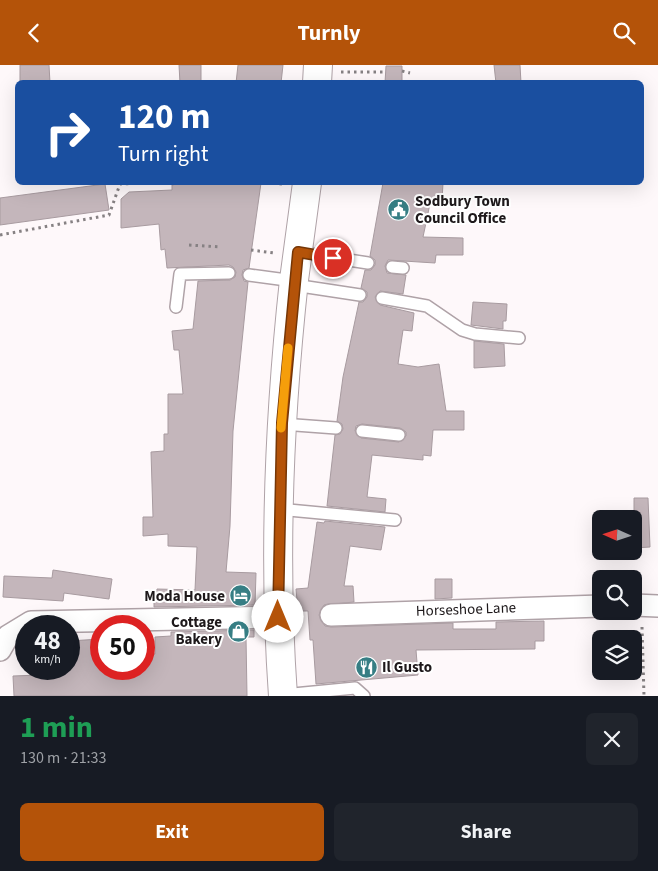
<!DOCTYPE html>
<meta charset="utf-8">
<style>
:root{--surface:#171b24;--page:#20242c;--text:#f1f3f6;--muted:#9ea1a6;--accent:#b45309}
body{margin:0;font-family:"Source Sans 3",sans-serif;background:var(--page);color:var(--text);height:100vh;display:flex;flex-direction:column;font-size:19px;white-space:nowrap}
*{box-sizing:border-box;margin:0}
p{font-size:16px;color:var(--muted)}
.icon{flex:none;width:28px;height:28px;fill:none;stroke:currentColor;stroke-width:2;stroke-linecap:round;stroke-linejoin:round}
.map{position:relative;height:631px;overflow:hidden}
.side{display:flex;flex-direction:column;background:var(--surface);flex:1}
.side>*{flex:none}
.top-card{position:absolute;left:15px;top:15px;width:629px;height:105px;border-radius:8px;box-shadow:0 5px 20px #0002;background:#1a4fa0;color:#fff;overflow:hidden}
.needle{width:32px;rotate:273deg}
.fabs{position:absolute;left:592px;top:445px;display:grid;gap:10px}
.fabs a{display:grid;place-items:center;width:50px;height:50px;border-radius:8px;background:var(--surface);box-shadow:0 5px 20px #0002;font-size:25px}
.speed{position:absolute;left:15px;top:550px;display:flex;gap:10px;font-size:25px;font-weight:700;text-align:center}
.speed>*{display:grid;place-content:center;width:65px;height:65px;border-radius:50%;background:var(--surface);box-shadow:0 5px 20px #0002;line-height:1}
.speed small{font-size:12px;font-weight:400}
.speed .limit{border:8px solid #d22;background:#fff;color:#111}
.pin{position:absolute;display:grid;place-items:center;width:42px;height:42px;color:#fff;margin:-21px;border:2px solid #fff;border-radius:50%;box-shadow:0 1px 5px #0007}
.me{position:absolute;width:55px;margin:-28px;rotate:0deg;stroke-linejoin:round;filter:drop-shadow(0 0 4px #0008)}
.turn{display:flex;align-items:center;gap:18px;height:105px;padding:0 20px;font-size:22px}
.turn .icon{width:65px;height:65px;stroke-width:2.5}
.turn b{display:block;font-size:35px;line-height:42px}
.round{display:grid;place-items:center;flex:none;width:52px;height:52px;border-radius:8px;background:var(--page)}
.headline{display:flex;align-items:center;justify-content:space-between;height:85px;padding:0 20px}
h1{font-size:30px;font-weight:700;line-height:38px;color:#1e9e55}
.action{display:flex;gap:10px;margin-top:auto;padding:10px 20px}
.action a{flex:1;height:58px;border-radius:8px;background:var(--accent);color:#fff;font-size:20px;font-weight:700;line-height:58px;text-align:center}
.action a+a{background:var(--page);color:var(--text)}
header{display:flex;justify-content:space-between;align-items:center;height:65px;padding:0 20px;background:var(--accent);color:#fff;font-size:22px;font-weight:700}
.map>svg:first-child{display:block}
</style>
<header><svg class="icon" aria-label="back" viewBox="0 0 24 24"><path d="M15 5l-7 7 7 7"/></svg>Turnly<svg class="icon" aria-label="search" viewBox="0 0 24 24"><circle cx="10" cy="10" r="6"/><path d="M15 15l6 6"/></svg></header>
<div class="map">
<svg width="658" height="631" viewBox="0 0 658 631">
<rect width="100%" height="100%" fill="#fef8fa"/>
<path fill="#c4b6bb" stroke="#a89ba0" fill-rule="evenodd" d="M20 0H49L50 18H20Z
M179 0H201V18H180Z
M238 0H283L281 18H236Z
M494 0H520L521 18H496Z
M386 1H402V18H385Z
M182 118H261L249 203 243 205 242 210 244 216 248 217 233 366 230 461 226 507 256 508 255 540 154 542V529H156L157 524 195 525 197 482 168 481V469L143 471V452H153L151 387 164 386V369H168V329H183L179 285H174L172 266 193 264 198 216 230 215 235 212 236 207 233 202 229 200 167 203 165 184 161 185 159 159 121 163V134L129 127 172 125V120Z
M383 118H443L442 135 431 134 423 172 463 173V190H436L435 198 388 195 385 201 387 208 406 210 403 229 380 226 375 232 380 240 414 248 412 266 403 265 398 299 418 302 439 299 446 346H464V365H433L431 391 423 390V395L372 390 367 432 386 434 385 447 327 441 335 370 340 369 343 364 342 359 337 356 343 312 359 237H363L367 232V227L361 223 365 205H371L375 200V195L370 191ZM362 359 400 363 406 367V371L399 377 361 373 355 366 356 361Z
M105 119 109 145 0 160V133Z
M473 237 507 239 506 256H503V264L471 260Z
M474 276 504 279 505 301 474 303Z
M634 433H648L650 482 634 483Z
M325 456 385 462 381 485 350 481 344 521H353L354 537 324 540 319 550 325 561 331 562 453 558V564H496V557L544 556V576H535V584L416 585 418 610 316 619 313 575H310L308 546H298L296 524 308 523 317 457 324 458Z
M53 505 112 514 109 534 64 528 63 536 3 532 4 511 52 513Z
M435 514H452V533L435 534Z
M254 565V572H246L247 631H14L13 611 40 610V604H69V576L101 574V604H144V598L150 597V589H155V572L171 571V567Z"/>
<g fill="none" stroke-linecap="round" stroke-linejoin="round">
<defs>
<path id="service" d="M298 187 368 198
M392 202 403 203
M249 210 294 216
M294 220 360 230
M382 233 427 241 462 265 475 269 519 273
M176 242 180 209 229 208
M282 359 336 363
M362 366 399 370
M278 444 395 455
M283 630 355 623 364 631"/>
<path id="minor" d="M634 540 658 541
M331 550 601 541
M0 585 8 571 31 557 278 552"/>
<path id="secondary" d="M317 18 318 0
M283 631C273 492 279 353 294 215 298 183 303 150 307 118"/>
</defs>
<use href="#service" stroke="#afa2a7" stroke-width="14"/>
<use href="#minor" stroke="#afa2a7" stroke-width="24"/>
<use href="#secondary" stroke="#afa2a7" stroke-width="30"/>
<path stroke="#868183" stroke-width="3" stroke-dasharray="2.5 4" stroke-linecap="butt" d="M402 6 410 8
M341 7H385
M273 118 282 119
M0 170 109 150 120 119 148 118
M189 180 221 182
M251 185 274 188
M642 562 644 631"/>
<use href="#service" stroke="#fff" stroke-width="11"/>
<use href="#minor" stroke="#fff" stroke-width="21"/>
<use href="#secondary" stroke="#fff" stroke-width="28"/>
</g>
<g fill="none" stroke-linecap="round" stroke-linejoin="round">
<defs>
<path id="route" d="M278 552 282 358 298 187 333 193"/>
</defs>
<use href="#route" stroke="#753606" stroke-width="12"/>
<use href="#route" stroke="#b45309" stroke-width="9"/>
<path stroke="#f59e0b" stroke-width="9" d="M281 363 288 283"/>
</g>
<defs>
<symbol id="civic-disc" viewBox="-11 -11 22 22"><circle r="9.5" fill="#367e84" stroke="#fff"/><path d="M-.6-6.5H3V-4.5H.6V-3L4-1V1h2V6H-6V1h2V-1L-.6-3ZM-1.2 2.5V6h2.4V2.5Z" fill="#fff"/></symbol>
<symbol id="hotel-disc" viewBox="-11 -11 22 22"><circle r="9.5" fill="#367e84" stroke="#fff"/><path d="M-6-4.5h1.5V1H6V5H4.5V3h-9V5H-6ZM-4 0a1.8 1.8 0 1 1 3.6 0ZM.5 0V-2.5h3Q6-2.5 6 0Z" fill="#fff"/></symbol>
<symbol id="shop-disc" viewBox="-11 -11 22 22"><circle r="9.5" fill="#367e84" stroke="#fff"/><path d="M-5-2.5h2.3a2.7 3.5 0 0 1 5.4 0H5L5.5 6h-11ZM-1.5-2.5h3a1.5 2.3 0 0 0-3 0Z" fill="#fff"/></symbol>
<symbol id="restaurant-disc" viewBox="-11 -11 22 22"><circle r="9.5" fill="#367e84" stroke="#fff"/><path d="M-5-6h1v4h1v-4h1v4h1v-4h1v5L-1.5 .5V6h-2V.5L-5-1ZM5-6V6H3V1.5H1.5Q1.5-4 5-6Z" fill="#fff"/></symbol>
</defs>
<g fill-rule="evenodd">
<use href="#civic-disc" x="386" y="132" width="25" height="25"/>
<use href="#hotel-disc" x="228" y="518" width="25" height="25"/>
<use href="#shop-disc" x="226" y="554" width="25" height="25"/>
<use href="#restaurant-disc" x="354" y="590" width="25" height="25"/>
</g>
<g text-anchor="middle" stroke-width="4" stroke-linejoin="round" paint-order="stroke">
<g font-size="15" font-weight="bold" fill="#1e191b" stroke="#fff" text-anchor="start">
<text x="415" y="141">Sodbury Town<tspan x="415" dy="17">Council Office</tspan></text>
<text x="225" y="536" text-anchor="end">Moda House</text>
<text x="222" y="562" text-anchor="end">Cottage<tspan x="222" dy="17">Bakery</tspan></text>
<text x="382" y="607">Il Gusto</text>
</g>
<g font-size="15" fill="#1e191b" stroke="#fff">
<text transform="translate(466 544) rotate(-2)" y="5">Horseshoe Lane</text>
</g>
</g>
</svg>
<div class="fabs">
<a><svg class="needle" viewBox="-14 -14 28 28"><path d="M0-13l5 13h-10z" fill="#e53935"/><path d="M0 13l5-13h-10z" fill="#9ea1a6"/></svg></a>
<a><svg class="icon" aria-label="search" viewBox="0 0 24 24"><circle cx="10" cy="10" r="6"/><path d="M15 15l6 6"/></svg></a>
<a><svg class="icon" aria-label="layers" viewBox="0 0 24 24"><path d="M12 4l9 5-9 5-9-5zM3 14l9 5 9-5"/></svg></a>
</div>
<div class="speed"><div>48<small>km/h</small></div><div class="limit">50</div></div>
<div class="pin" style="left:333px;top:193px;background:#d93025"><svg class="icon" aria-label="arrive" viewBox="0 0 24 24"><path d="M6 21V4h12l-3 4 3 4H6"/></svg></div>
<svg class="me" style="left:278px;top:552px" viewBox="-20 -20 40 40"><circle r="19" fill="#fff"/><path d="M0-13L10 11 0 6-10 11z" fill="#b45309"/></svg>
<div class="top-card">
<div class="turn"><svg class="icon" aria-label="right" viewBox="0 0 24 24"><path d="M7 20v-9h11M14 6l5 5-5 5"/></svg><div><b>120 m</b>Turn right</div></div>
</div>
</div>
<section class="side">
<div class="headline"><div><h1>1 min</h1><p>130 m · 21:33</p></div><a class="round"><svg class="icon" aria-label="close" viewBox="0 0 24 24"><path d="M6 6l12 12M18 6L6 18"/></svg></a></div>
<div class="action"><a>Exit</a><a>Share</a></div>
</section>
